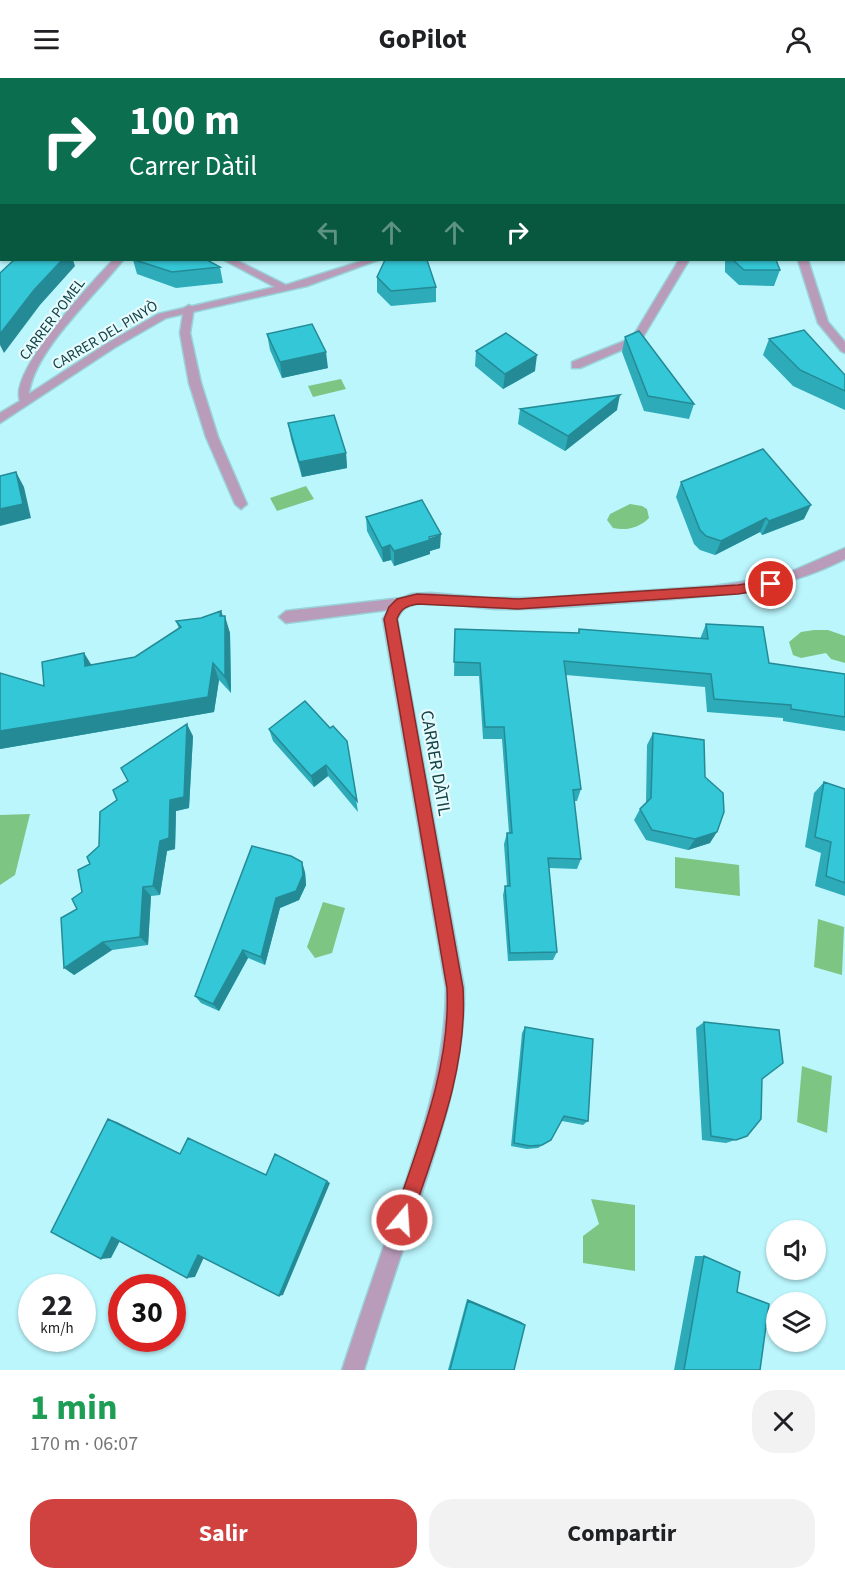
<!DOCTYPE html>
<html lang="es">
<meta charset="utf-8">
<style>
:root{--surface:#fff;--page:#f2f2f2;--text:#202124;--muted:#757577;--accent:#d0423f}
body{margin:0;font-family:"Source Sans 3",sans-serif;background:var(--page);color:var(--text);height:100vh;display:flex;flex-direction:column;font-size:22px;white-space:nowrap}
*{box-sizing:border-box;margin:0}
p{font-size:20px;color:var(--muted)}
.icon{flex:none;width:33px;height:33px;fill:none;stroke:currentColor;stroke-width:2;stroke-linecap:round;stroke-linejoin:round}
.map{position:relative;height:1292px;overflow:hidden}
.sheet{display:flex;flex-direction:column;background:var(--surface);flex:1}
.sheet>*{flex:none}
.banner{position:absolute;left:0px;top:0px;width:846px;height:183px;box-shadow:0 2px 4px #0004;background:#0b6e4f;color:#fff;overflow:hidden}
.buttons{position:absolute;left:766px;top:1142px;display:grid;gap:12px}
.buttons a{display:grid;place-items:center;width:60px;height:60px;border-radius:50%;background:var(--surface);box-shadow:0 2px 4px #0004;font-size:30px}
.speed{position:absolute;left:18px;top:1196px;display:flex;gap:12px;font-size:30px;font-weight:700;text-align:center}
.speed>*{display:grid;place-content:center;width:78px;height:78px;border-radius:50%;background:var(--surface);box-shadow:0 2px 4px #0004;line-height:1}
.speed small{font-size:15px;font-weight:400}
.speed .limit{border:9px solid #d22;background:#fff;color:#111}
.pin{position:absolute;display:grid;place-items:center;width:51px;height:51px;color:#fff;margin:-26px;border:3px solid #fff;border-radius:50%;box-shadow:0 2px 6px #0007}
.me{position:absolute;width:66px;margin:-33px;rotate:18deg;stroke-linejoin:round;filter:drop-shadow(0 0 4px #0008)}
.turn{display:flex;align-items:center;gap:21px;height:126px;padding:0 30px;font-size:27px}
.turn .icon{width:78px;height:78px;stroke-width:2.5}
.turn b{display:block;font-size:42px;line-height:51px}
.lanes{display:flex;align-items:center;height:57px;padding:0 30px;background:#0003;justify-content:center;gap:30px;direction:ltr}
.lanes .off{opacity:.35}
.round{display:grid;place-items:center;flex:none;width:63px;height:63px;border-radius:24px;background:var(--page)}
.head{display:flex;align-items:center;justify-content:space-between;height:102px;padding:0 30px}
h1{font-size:36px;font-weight:700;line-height:45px;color:#1e9e55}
.cta{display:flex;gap:12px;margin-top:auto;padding:12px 30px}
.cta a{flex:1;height:69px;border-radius:24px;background:var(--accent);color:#fff;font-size:24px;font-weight:700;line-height:69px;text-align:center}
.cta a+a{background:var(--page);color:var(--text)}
header{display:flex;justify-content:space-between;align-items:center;height:78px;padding:0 30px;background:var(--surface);font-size:27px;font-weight:700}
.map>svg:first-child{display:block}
</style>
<header><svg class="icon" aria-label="menu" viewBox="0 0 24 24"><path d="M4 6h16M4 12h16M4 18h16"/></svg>GoPilot<svg class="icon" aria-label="person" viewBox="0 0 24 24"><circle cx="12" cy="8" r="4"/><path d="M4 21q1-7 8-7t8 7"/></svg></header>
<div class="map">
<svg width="845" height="1292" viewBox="0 0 845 1292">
<rect width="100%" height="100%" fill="#bbf6fd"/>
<path fill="#7dc582" d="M341 301 346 311 313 319 308 308Z
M306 408 314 421 277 433 270 420Z
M630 426 642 428 647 431 649 440C639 450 626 453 613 450L607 442 610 436Z
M814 552H828L845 558V585L831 581 826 575 801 580 793 577 789 564 801 554Z
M30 736 15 797 0 807V737Z
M675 779 739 787 740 818 675 810Z
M323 824 345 830 332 875 315 880 307 869Z
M818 841 844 849 842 897 814 889Z
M802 988 832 998 827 1055 797 1044Z
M591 1121 635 1127V1193L583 1185V1158L599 1146Z"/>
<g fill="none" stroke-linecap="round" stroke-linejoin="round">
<defs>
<path id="lane" d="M736 0H746L747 2H737Z
M679 182H689L640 264 580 290H572V284L632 260Z
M189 227 194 230 190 255 201 305 218 359 247 426 241 431 235 426 206 359 189 305 180 255 184 230Z
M402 520 409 525 402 530 286 545 279 539 286 533Z"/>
<path id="street" d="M323 0H333L334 2H324Z
M819 0H827L818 2Z
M113 182H123C96 217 34 272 29 316L106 266 158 236 275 209 224 182H236L286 207 365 182H378L307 208 166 240 114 270 0 345V335L20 323C8 294 92 204 113 182Z
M798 182H808L828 244 845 264V275L841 273 818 245Z
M845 470V481C777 516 707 519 632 524 588 527 544 532 500 531 477 531 422 518 405 530 401 533 399 537 397 541L464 910C465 989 439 1062 415 1136 397 1188 380 1240 364 1292H342C359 1240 377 1188 395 1136 420 1062 446 989 446 910L383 541 394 523 412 516 431 515 488 520H541L714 508 767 500 790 494Z"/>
</defs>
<use href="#lane" stroke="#99d2d9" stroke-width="3"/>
<use href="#street" stroke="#99d2d9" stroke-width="3"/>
<use href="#lane" fill="#b99cba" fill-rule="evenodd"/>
<use href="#street" fill="#b99cba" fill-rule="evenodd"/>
</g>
<path fill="#2dabb9" d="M133 182H207L220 189 223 205 176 210 137 196Z
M725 182H776L780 192 774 208 739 207 725 194Z
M377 199 436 209V224L391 228 377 214Z
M267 256 328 290 282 300 270 272Z
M625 259 694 326 689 341 644 333 622 274Z
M769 261 845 297V332L793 308 763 277Z
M476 273 535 293 503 311 475 288Z
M520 331 617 332 565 373 518 346Z
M288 345 346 375 347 390 302 399 291 361Z
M681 404 804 441 762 457 760 454 715 477 700 472 694 466 676 419Z
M366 439 440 470 430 473V476L394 488 391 482 383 484 367 453Z
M223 538 230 555 231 615 219 602 214 634 0 671V595L44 608 84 575 91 587 135 579 179 551 176 543Z
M706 546 769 585 845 596V653L783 643V640L707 634 705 609 566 597 581 711 577 723H574L581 781 577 791 549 790 557 874 553 882 508 883 503 817 505 808H507L504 766 507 755H509L502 661H483L479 598H454L455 551 578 555 579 551 700 561Z
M330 650 347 663 358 734 328 698 314 709 273 663 269 651Z
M653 655 705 699 710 765 688 772 646 762 634 742 640 731 646 725 647 667Z
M193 658 189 730 176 733 175 771 167 773 160 817 151 818 148 867 112 872 74 897 77 831 90 786 99 768 117 722 128 703Z
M824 704 845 711V818L815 808 821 775 805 769 814 715Z
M305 794 306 807 299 822 280 830 265 887 248 880 219 933 201 925 195 918Z
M704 944 762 1001 747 1058 726 1065 702 1062 696 950Z
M525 949 588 1043 583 1047 562 1043 551 1062 538 1070 527 1071 511 1068 522 955Z
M695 1178H704L737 1214 760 1292H674Z
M467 1221 521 1244 525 1247 514 1292H448Z"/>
<path fill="#248b96" d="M531 0H553V2H531Z
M62 182H73L75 188 40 227 4 275 0 267V256L34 212Z
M326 274 328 290 282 300 280 284Z
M537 277 535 293 503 311 505 296Z
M620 317 617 332 565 373 568 358Z
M346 375 347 390 302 399 299 384Z
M16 394 24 409 31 440 0 448V431Z
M811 427 804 441 762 457 769 443Z
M766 440 760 454 715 477 721 463Z
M441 456 440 470 430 473V476L394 488V473Z
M390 467 391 482 383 484 382 470Z
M221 533 225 543V538L230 555 231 615 225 599 220 538Z
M84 575 94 591 85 588Z
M213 585 219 602 214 634 0 671V653Z
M187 646 193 658 189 730 176 733 175 771 167 773 160 817 153 808 160 763Z
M326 687 328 698 314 709 311 698Z
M717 754 710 765 688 772 695 761Z
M302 784 305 794 306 807 299 822 280 830 265 887 261 879 276 820Z
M143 809 151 818 148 867 140 859Z
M103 864 112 872 74 897 64 890Z
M243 872 248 880 219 933 213 926Z
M108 1041 117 1044 187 1079 180 1076Z
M327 1103 330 1105 283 1217 279 1218Z
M112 1159H122L111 1180 101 1181Z
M198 1177H205L195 1199 187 1200Z
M467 1221 521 1244 525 1247 468 1223Z"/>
<path fill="#34c7d7" stroke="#248b96" stroke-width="1.5" d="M409 0H531L535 2H407Z
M844 28H845V55H844Z
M14 182H62L34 212 0 256V195Z
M135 182H207L220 189 172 194Z
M385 182H427L436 209 391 213 377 199Z
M733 182H776L780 192H744Z
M312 246 326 274 280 284 267 256Z
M804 252 845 297V313L800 292 769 261Z
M639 253 694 326 648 318 625 259Z
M506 255 537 277 505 296 476 273Z
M620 317 568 358 520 331Z
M334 337 346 375 299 384 288 345Z
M763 371 811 427 769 443 766 440 721 463 706 458 700 452 681 404Z
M16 394 23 426 0 431V398Z
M422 422 441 456 429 459 430 462 394 473 390 467 382 470 366 439Z
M221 533 220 538H225V599L213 585 208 619 0 653V595L44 608 42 584 84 575 85 588 135 579 181 549 176 543 201 540Z
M706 546 763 549 769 585 845 596V639L791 631V627L714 621 711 596 564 583 581 711 573 712 581 781 548 780 557 874 510 875 505 808H510L507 755H512L504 649H485L480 585 454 584 455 551 579 555V551L708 561Z
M305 623 330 650 333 648 347 663 357 723 326 687 311 698 269 651Z
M187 646 184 719 170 722 169 760 160 763 153 808 143 809 140 859 103 864 64 890 61 840 77 831 72 821 82 814 78 792 90 786 87 779 99 768 100 734 117 722 113 712 128 703 121 690Z
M653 655 704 662 705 699 723 715 724 734 717 754 695 761 652 752 640 731 651 720Z
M824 704 845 711V805L826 798 831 764 815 759Z
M252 768 291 778 302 784 303 797 296 813 276 820 261 879 243 872 213 926 195 918Z
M704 944 779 952 783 985 762 1001 761 1041 747 1058 736 1062 711 1058Z
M525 949 593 961 588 1043 564 1038 551 1062 542 1067 530 1068 514 1065Z
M108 1041 180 1076 188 1060 266 1097 275 1076 327 1103 279 1218 198 1177 187 1200 112 1159 101 1181 51 1154Z
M704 1178 740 1194 737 1214 769 1226 760 1292H684Z
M468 1223 525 1247 514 1292H450Z"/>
<path fill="#d0423f" stroke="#872b29" stroke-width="1.5" d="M771 502 776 503 777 506 776 510 738 516 518 531 417 526C407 528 401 530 397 541L463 910C468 989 436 1067 411 1142L409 1148 402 1151 396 1148 393 1142C418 1067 451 990 447 910L384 541 389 529 397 521 417 516 518 521 738 507Z"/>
<g text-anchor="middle" stroke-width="4.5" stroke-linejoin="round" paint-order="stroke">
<g font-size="15" fill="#134247" stroke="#e8fbfd">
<text transform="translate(52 241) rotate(-53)" y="5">CARRER POMEL</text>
<text transform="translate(105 257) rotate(-31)" y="5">CARRER DEL PINYÒ</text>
</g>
<g font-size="18" fill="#134247" stroke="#e8fbfd">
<text transform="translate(436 685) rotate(80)" y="6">CARRER DÀTIL</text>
</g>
</g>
</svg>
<div class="buttons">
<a><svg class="icon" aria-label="sound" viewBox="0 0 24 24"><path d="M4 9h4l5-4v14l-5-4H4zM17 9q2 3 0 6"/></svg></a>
<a><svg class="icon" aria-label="layers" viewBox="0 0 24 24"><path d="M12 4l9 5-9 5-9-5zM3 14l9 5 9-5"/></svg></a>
</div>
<div class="speed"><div>22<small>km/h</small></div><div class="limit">30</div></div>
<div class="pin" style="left:771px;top:506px;background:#d93025"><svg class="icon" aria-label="arrive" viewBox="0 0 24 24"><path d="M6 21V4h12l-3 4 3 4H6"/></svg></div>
<svg class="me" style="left:402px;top:1142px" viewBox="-20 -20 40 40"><circle r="17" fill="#d0423f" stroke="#fff" stroke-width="3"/><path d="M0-11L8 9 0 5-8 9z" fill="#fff"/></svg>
<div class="banner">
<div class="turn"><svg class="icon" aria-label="right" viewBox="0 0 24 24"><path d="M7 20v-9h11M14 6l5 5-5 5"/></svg><div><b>100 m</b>Carrer Dàtil</div></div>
<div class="lanes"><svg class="icon off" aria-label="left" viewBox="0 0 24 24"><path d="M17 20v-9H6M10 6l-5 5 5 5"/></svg><svg class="icon off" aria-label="ahead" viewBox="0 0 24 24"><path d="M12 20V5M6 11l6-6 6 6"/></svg><svg class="icon off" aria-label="ahead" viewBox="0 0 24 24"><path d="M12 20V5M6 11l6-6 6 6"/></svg><svg class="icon" aria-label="right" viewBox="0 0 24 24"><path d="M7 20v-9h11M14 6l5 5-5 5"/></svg></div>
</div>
</div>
<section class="sheet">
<div class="head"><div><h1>1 min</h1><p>170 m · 06:07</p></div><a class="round"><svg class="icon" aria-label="close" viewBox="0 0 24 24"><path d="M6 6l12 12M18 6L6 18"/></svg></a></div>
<div class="cta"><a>Salir</a><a>Compartir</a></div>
</section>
